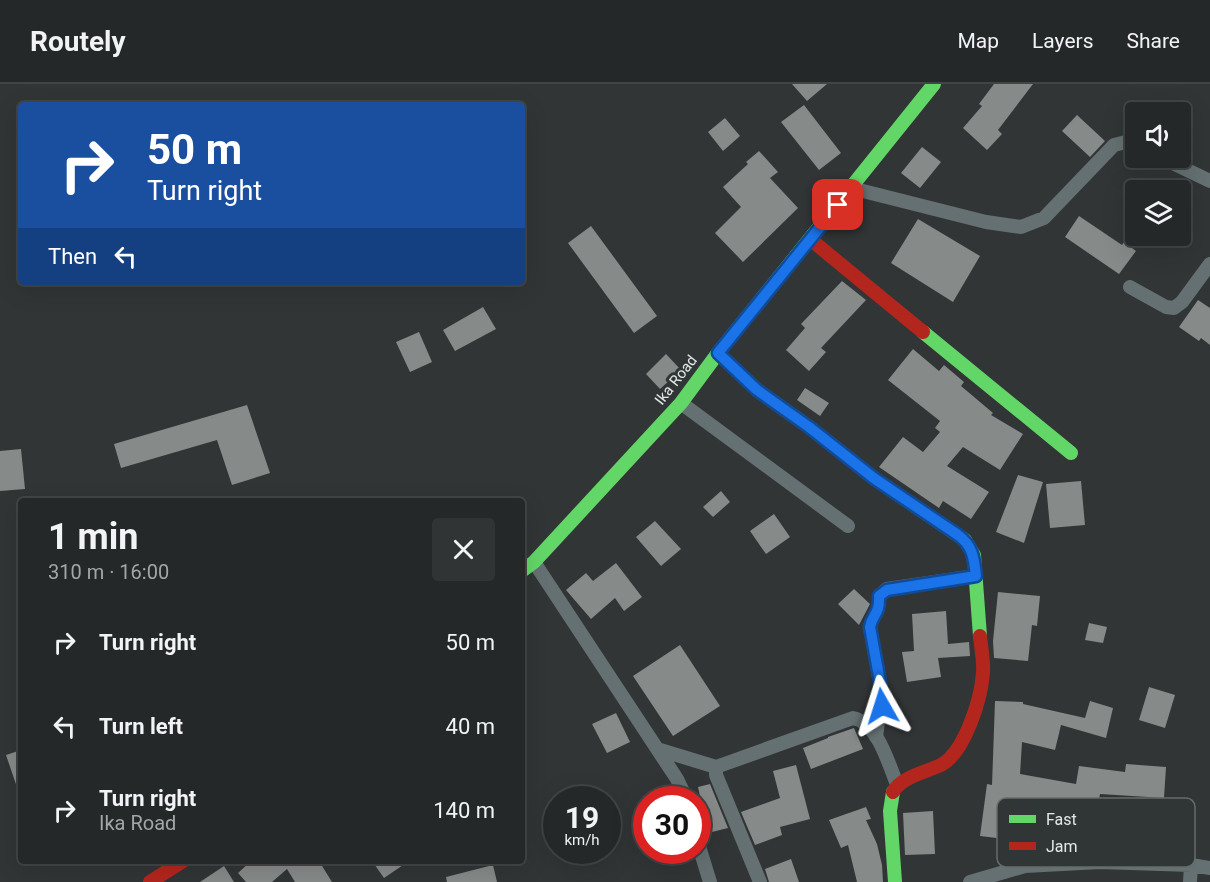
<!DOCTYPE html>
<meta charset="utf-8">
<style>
:root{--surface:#252828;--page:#313434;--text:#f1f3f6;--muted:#a3a6a8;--line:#424445}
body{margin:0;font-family:Roboto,sans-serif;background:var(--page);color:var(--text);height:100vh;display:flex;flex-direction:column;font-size:22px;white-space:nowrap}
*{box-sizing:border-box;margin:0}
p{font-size:20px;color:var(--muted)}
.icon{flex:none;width:33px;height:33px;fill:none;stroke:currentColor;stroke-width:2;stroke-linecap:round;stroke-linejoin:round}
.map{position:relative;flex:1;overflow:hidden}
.details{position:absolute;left:18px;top:414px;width:507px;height:366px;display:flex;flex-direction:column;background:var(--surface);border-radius:6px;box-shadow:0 6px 24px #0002,0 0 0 2px var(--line)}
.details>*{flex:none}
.hud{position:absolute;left:18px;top:18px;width:507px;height:183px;border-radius:6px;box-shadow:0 6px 24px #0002,0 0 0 2px var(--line);background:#1a4fa0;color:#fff;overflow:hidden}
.tools{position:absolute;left:1125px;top:18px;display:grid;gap:12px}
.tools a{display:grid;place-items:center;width:66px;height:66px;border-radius:6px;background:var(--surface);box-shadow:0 6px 24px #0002,0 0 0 2px var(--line);font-size:30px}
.speed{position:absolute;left:543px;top:702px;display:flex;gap:12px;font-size:30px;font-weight:700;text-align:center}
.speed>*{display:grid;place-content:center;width:78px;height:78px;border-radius:50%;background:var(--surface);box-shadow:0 6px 24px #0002,0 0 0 2px var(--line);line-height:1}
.speed small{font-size:15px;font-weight:400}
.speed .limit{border:9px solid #d22;background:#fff;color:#111}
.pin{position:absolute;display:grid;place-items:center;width:51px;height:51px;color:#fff;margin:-26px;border-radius:12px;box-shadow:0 3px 9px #0006}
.me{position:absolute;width:66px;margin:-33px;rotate:354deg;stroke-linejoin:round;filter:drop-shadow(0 0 4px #0008)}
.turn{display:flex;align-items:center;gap:21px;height:126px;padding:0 30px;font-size:27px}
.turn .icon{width:78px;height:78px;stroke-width:2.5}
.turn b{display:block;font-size:42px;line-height:51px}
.then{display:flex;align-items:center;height:57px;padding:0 30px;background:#0003;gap:12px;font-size:22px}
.round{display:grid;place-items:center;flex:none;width:63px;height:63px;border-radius:6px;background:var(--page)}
.headline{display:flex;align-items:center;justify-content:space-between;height:102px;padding:0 30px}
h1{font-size:36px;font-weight:700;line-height:45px}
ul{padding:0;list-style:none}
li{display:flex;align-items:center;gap:18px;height:84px;padding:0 30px}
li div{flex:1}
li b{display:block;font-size:22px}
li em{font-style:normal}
header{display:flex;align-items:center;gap:36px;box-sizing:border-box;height:84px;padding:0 30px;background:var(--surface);border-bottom:2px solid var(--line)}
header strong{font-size:28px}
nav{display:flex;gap:33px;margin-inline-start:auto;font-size:21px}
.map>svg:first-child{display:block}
</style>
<header>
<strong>Routely</strong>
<nav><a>Map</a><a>Layers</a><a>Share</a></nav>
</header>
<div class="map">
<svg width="1210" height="798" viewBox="0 0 1210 798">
<rect width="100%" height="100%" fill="#313535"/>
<path fill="#868a89" d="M792 0H827L807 17Z
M994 0H1033L998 46 1002 50 987 66 963 44 982 22 979 20Z
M804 21 841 69 819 86 781 38Z
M1077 31 1105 57 1090 73 1062 47Z
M725 34 740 52 723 67 708 48Z
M922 63 941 78 920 104 901 89Z
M759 67 778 88 770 94 798 124 743 178 715 149 741 123 723 103 748 80 746 78Z
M1079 132 1122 161 1124 158 1136 167 1119 190 1065 153Z
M918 135 980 172 953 218 891 179Z
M591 142 657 232 634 249 568 159Z
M842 197 866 216 821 264 826 268 809 287 786 266 805 244 801 240Z
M1198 216 1210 224V261L1201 254 1199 257 1179 243Z
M483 223 496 245 455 267 443 246Z
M419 248 432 278 410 288 396 258Z
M913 265 939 287 944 281 964 298 961 302 993 329 991 331 1023 350 1000 386 963 363 947 382 989 408 971 435 943 417 939 424 879 383 903 353 923 368 940 348 935 344 940 337 888 296Z
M666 270 681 286 660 305 646 290Z
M805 304 829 319 820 332 797 316Z
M247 321 270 389 232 401 217 356 121 384 114 360Z
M21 365 25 405 0 407V367Z
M1018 391 1043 398 1024 459 996 448Z
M1081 397 1085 441 1050 444 1046 400Z
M721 407 730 418 713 433 703 423Z
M774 430 790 453 766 470 750 447Z
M655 437 681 465 661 482 636 453Z
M616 479 642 513 624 527 615 514 591 535 566 506 586 489 593 497Z
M854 505 870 520 859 541 838 520Z
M998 508 1040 512 1037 542 1032 541 1028 577 994 574 993 557Z
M946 527 948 560 969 558 970 572 938 574 941 593 907 598 902 568 914 567 912 530Z
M1089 539 1107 543 1103 559 1085 556Z
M680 561 720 622 673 652 633 592Z
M1149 603 1175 611 1165 644 1139 636Z
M995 617 1023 618V620L1085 634 1090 617 1113 624 1106 654 1061 641 1055 666 1022 658 1020 690 1076 700 1079 682 1125 688 1126 680 1166 683 1164 714 1100 710 1097 727 1051 720 1047 742 1018 737 1013 756 980 752 987 700 992 701Z
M616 629 630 658 607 669 592 640Z
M854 644 863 665 811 685 803 664 828 654V653Z
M21 666V709H19L6 671Z
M796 681 810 735 780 743 782 751 755 761 741 728 780 714 773 687Z
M710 700 728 744 708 749 698 703Z
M866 723 871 735 866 736 877 760 882 781 883 798H857L848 761 841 764 829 736Z
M933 727 935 770 905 771 903 729Z
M791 775 799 798H769L765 785Z
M251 777H319L332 798H295L287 785 272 798H246L238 789Z
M372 777H409L384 794Z
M493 781 497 798H447L446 793Z
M224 782 234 798H200Z"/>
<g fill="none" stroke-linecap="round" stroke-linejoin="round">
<path stroke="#657072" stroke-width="14" d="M1162 74 1210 97
M851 104 986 138 1021 143 1044 134 1114 61 1126 58 1136 62
M1130 203 1166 223 1174 224 1182 218 1210 180
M681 319 848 442
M534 478 677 695 687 716
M876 653 882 609 870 543C872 530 880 531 879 512L887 505 976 492
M657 665 716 683 853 634C878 639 888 679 897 700
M716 683V691L760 798
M698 759 710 798
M970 798 1025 782 1100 778 1191 781 1210 784
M1190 798 1191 781"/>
<path stroke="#63d668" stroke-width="14" d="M923 248 1071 369
M718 269 757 306 809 343 875 395 965 456 974 471 980 552
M522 487 534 478 681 319 718 269 934 0
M893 708 890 727 895 798"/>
<path stroke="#b3261e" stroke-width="14" d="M810 155 923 248
M893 708C901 693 926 688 941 681 965 668 981 615 983 589 984 577 981 564 980 552
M150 798 183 777"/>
</g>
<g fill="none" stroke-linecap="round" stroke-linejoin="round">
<defs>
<path id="route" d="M838 121 718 269 757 306 809 343 875 395 958 451C973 462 974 474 976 492L887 506 879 512C880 531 872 530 870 543L882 609V622"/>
</defs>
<use href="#route" stroke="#114b97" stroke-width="15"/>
<use href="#route" stroke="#1a73e8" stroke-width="10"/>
</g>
<g text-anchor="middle" stroke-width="6" stroke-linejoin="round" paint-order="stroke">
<g font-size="15" fill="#e3e7e7" stroke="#303636">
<text transform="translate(676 296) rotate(-52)" y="5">Ika Road</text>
</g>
</g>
<rect x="997" y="714" width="198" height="69" rx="9" fill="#303636" stroke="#666b6b" stroke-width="1.5"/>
<rect x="1009" y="731" width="27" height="8" fill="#63d668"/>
<rect x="1009" y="758" width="27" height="8" fill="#b3261e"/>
<g font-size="16" fill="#e3e7e7">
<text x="1046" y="741">Fast</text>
<text x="1046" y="768">Jam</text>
</g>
</svg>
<div class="tools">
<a><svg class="icon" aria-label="sound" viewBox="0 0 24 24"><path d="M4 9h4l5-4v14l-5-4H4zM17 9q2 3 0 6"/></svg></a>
<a><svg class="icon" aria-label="layers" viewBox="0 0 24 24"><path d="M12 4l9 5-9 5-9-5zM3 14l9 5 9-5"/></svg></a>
</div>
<div class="speed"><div>19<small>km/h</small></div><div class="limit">30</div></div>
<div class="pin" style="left:838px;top:121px;background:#d93025"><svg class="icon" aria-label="arrive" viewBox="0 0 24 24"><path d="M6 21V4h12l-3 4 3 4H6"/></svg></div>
<svg class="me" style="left:882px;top:622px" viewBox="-20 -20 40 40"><path d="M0-17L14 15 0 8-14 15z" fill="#1a73e8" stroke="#fff" stroke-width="4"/></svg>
<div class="hud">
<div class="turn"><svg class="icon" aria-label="right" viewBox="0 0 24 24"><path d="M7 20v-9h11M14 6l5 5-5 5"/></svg><div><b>50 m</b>Turn right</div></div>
<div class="then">Then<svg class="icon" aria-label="left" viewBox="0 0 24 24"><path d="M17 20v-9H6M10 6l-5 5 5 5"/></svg></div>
</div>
<section class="details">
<div class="headline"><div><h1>1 min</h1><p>310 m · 16:00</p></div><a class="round"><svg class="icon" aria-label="close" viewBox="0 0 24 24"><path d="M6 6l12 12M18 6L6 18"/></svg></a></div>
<ul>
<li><svg class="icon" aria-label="right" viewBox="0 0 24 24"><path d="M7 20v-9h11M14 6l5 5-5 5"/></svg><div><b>Turn right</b></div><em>50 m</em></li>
<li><svg class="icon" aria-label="left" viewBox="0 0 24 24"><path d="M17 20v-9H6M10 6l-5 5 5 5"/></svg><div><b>Turn left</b></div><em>40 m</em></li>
<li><svg class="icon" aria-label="right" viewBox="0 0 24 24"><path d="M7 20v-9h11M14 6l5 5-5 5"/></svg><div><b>Turn right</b><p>Ika Road</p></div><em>140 m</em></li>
</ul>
</section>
</div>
